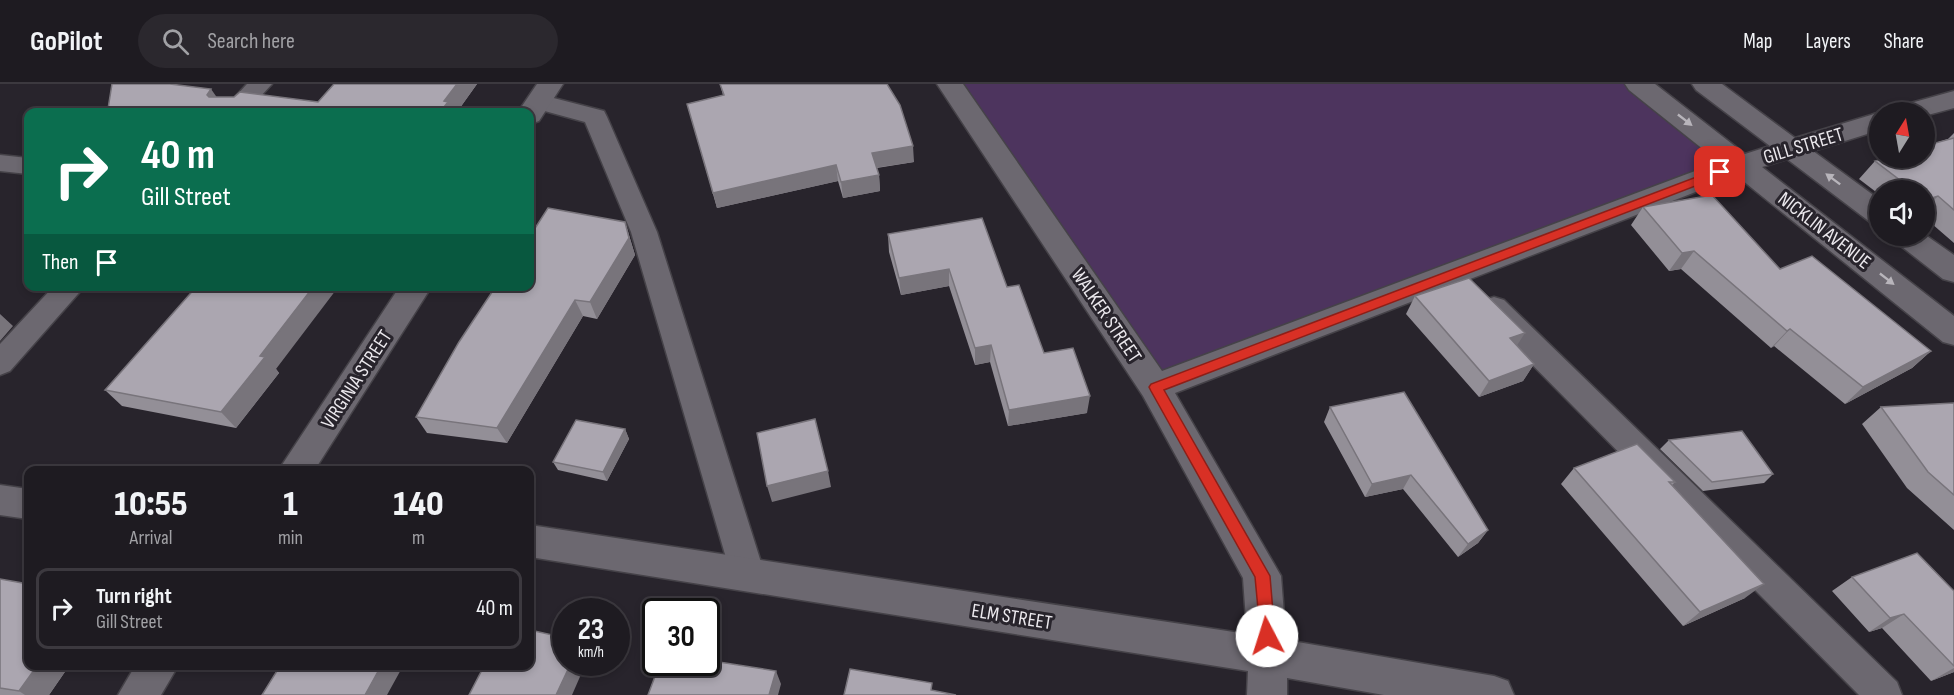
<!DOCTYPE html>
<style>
:root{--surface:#1e1b21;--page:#2b282e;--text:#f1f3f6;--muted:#a1a1a5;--line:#3c393f}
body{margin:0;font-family:"Sofia Sans Condensed",sans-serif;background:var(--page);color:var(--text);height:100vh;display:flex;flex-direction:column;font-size:22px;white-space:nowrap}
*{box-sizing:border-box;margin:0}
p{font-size:20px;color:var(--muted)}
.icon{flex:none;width:33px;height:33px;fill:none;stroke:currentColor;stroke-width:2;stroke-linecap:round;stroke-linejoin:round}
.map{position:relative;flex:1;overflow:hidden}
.sheet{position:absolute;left:24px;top:382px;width:510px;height:204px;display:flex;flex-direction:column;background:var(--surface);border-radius:12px;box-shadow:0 3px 9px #0003,0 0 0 2px var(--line)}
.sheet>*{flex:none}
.banner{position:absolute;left:24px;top:24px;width:510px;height:183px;border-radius:12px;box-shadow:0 3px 9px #0003,0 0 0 2px var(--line);background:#0b6e4f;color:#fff;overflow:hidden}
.needle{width:39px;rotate:11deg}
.fabs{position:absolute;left:1869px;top:18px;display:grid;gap:12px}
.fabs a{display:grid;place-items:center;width:66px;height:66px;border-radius:50%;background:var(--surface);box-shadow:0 3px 9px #0003,0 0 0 2px var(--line);font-size:30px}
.speed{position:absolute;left:552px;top:514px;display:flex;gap:12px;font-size:30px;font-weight:700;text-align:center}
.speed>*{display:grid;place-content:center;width:78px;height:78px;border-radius:50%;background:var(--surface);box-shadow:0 3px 9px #0003,0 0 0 2px var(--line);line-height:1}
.speed small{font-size:15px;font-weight:400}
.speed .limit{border:3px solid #111;border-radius:9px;background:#fff;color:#111}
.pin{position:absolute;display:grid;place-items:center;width:51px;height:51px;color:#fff;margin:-26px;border-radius:12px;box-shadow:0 3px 9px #0006}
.me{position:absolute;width:66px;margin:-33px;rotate:355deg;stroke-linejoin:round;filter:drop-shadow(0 0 4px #0008)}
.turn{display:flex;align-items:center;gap:21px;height:126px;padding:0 18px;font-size:27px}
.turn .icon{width:78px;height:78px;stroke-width:2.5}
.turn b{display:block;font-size:42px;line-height:51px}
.then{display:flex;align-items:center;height:57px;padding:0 18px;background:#0003;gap:12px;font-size:22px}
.eta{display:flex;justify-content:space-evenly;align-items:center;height:102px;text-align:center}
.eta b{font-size:36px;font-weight:800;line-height:42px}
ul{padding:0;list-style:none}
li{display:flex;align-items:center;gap:18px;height:81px;margin:0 12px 9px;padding:0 6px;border:3px solid var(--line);border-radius:12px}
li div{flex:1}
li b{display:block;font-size:22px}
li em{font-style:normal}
header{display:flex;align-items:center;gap:36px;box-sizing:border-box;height:84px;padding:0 30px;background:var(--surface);border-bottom:2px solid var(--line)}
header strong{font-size:28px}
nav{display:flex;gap:33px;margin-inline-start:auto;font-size:21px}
.search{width:420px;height:54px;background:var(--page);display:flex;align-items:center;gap:15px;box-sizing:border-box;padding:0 21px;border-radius:33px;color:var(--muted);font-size:22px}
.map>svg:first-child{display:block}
</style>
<header>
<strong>GoPilot</strong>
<div class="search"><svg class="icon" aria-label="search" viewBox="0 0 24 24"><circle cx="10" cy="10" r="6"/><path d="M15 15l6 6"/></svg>Search here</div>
<nav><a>Map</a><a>Layers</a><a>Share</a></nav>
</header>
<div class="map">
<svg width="1954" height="611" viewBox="0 0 1954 611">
<rect width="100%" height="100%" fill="#28242c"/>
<path fill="#4d345e" d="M950 0H1638L1742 80 1155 303Z"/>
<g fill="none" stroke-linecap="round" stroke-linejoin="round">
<defs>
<path id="service" d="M247 0H272L246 28H221Z
M538 10 604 27 607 33 657 148 765 491 760 502 748 506 736 502 731 491 631 148 585 38 530 23 526 18 530 13Z
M0 71 28 74V90L0 87Z
M54 202H85L10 287 0 291V260Z
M1494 213 1504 216 1897 598 1902 611H1859L1484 232 1480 224 1484 216Z"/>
<path id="minor" d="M537 0H563L539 37 530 40V28H518Z
M937 0H963L1162 287 1719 78 1629 6 1625 0H1655L1745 70 1770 62 1696 6 1692 0H1722L1795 54 1871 31 1880 28H1881L1880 46 1813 67 1880 116V141L1870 138 1787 75 1762 83 1954 232V261L1943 258 1737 92 1175 309 1281 492 1286 556 1494 592 1508 597 1514 611H1384L1287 594V611H1247L1248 587 530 473V441L1247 550 1243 494 1143 312Z
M1954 7V24L1924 32V28H1896L1900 22Z
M1924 150 1954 171V198L1943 195 1897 159 1892 152Z
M400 202H432L314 387H278Z
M0 401 28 405V435L0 431Z
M135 582H178L161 611H118Z"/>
</defs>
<use href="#service" stroke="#454248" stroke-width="3"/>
<use href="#minor" stroke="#454248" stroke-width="3"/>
<use href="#service" fill="#6c6870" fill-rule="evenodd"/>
<use href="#minor" fill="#6c6870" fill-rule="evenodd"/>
</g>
<path fill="#938f97" d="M334 0H477L457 28H110L108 25 217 13 318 18Z
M720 0H887L914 78 877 84 879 91 880 107 843 114 838 97 717 124 687 20 723 11Z
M1954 49V159L1924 133V106H1880V111L1859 95 1875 77 1948 55Z
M1643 123 1780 185 1931 267 1912 284 1845 320 1774 262 1771 264 1681 185 1669 187 1631 141Z
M625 138 635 171 597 235 583 232 507 359 427 349 416 333Z
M888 150 1007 203 1044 269 1087 329 1008 342 990 278 975 281 949 202 901 211 889 168Z
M1415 212 1517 262 1534 280 1523 297 1479 313 1406 230Z
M276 285 279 289 236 344 122 322 105 306Z
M1954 319V446L1907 404 1862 340 1881 323Z
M1330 323 1488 446 1478 459 1458 473 1403 405 1365 413 1324 338Z
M625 345 629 355 607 397 558 386 553 378Z
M1669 356 1773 390 1764 399 1703 407 1660 365Z
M1574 384 1675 398 1672 401 1745 514 1683 542 1561 400Z
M1852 493 1954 507V588L1931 597 1882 544 1869 548 1832 507Z
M0 495 28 582H69L49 611H0Z"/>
<path fill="#78747b" d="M457 0H477L457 28H440L444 17Z
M211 5 223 22 219 28 207 11Z
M913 62 914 78 874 84 872 69Z
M836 81 838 97 717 124 713 109Z
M879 91 880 107 843 114 841 98Z
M1938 112 1924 126V117L1925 116Z
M625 138 635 171 597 235 590 218Z
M1694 167 1681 185 1669 187 1682 169Z
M949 185V202L901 211 899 194Z
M314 202H339L276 285 279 289 236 344 221 328 260 272Z
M575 216 583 232 507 359 497 344Z
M0 230 13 242 0 257Z
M1790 245 1774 262 1771 264 1787 247Z
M1525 249 1514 266 1510 254Z
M991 261 990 278 975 281V264Z
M1931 267 1912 284 1845 320 1863 303Z
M1534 280 1523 297 1479 313 1489 297Z
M1090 312 1087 329 1008 342 1009 326Z
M625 345 629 355 607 397 603 388Z
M828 387 831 403 772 418 767 402Z
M1411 391 1403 405 1365 413 1372 400Z
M1488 446 1478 459 1458 473 1468 460Z
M1764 500 1745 514 1683 542 1700 528Z
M1904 530 1882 544 1869 548 1890 534Z
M571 579H586L572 611H556Z
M37 582H69L49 611H25L19 607Z
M381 582H403L387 611H365Z
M1954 584V588L1931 597Z
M776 587 781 600 778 611H769Z"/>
<path fill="#aba6b0" stroke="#78747b" stroke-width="1.5" d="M112 0H170L211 5 207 11 209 13H234L240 8 318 18 334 0H457L444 17 448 18 440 28H126L108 25Z
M720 0H887L900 21 913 62 872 69 879 91 841 98 836 81 713 109 687 20 724 11Z
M1954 54V126L1938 112 1925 116 1924 115V106H1913L1875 77 1887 74H1924V62Z
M1712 111 1780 185 1812 172 1931 267 1863 303 1790 245 1787 247 1694 167 1682 169 1643 123Z
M548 124 625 138 629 154 590 218 575 216 497 344 416 333 459 258 496 202H530V152Z
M982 134 1007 203 1019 201 1044 269 1073 264 1090 312 1009 326 991 261 975 264 949 185 899 194 888 150Z
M1469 194 1525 249 1510 254 1534 280 1489 297 1415 212Z
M197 202H314L260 272 265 273 221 328 105 306Z
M1404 308 1488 446 1468 460 1411 391 1372 400 1330 323Z
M1954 319V411L1928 388 1881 323Z
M815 335 828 387 767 402 757 349Z
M576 336 625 345 603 388 553 378Z
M1742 347 1773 390 1712 398 1669 356Z
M1637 360 1675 398H1669L1764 500 1700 528 1574 384Z
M1917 469 1954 507V582L1904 530 1890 534 1852 493Z
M0 495 28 500V582H37L19 607 0 604Z
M530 546 566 554V579H571L556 611H469L484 582H530Z
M706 576 776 587 769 611H648L657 587 697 593 702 579H706Z
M280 582H381L365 611H262Z
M850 585 932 599 931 606 956 611H844Z"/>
<defs><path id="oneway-solid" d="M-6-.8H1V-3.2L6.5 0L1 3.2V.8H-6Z" transform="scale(1.5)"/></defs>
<g fill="#b8b5bb">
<use href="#oneway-solid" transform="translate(1685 36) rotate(38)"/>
<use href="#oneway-solid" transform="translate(1833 95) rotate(-143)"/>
<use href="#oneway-solid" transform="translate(1887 195) rotate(38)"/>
</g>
<path fill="#d93025" stroke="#8d1f18" stroke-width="1.5" d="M1720 84 1724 85V91L1164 306 1270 492 1275 552 1273 557 1267 559 1261 557 1255 493 1151 307 1149 303 1151 300Z"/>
<g text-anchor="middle" stroke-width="6" stroke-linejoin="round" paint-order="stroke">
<g font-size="20" fill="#ebe8ed" stroke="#28242c">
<text transform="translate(1803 61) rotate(-17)" y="7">GILL STREET</text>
<text transform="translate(1825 146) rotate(38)" y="7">NICKLIN AVENUE</text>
<text transform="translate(1107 231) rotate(56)" y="7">WALKER STREET</text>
<text transform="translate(356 295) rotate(-57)" y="7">VIRGINIA STREET</text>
<text transform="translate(1012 532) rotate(9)" y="7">ELM STREET</text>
</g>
</g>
</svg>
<div class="fabs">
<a><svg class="needle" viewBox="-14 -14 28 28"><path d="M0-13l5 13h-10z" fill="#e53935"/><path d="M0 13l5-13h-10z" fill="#a1a1a5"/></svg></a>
<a><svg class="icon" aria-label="sound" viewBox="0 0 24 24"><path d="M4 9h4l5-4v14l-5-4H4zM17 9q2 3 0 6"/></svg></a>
</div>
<div class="speed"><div>23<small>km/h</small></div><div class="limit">30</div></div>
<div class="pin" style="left:1720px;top:88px;background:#d93025"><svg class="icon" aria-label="arrive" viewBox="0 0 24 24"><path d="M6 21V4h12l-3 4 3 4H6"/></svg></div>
<svg class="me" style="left:1267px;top:552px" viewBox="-20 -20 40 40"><circle r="19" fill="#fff"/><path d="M0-13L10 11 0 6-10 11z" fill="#d93025"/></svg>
<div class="banner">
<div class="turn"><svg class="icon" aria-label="right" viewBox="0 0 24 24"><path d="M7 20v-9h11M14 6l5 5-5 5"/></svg><div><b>40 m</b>Gill Street</div></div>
<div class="then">Then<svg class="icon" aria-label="arrive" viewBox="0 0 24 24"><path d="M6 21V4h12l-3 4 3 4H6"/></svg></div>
</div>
<section class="sheet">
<div class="eta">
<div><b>10:55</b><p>Arrival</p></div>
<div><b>1</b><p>min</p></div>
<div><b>140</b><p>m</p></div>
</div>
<ul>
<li><svg class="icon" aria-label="right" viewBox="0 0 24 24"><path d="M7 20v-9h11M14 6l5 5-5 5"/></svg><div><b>Turn right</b><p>Gill Street</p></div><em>40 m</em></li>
</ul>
</section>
</div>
